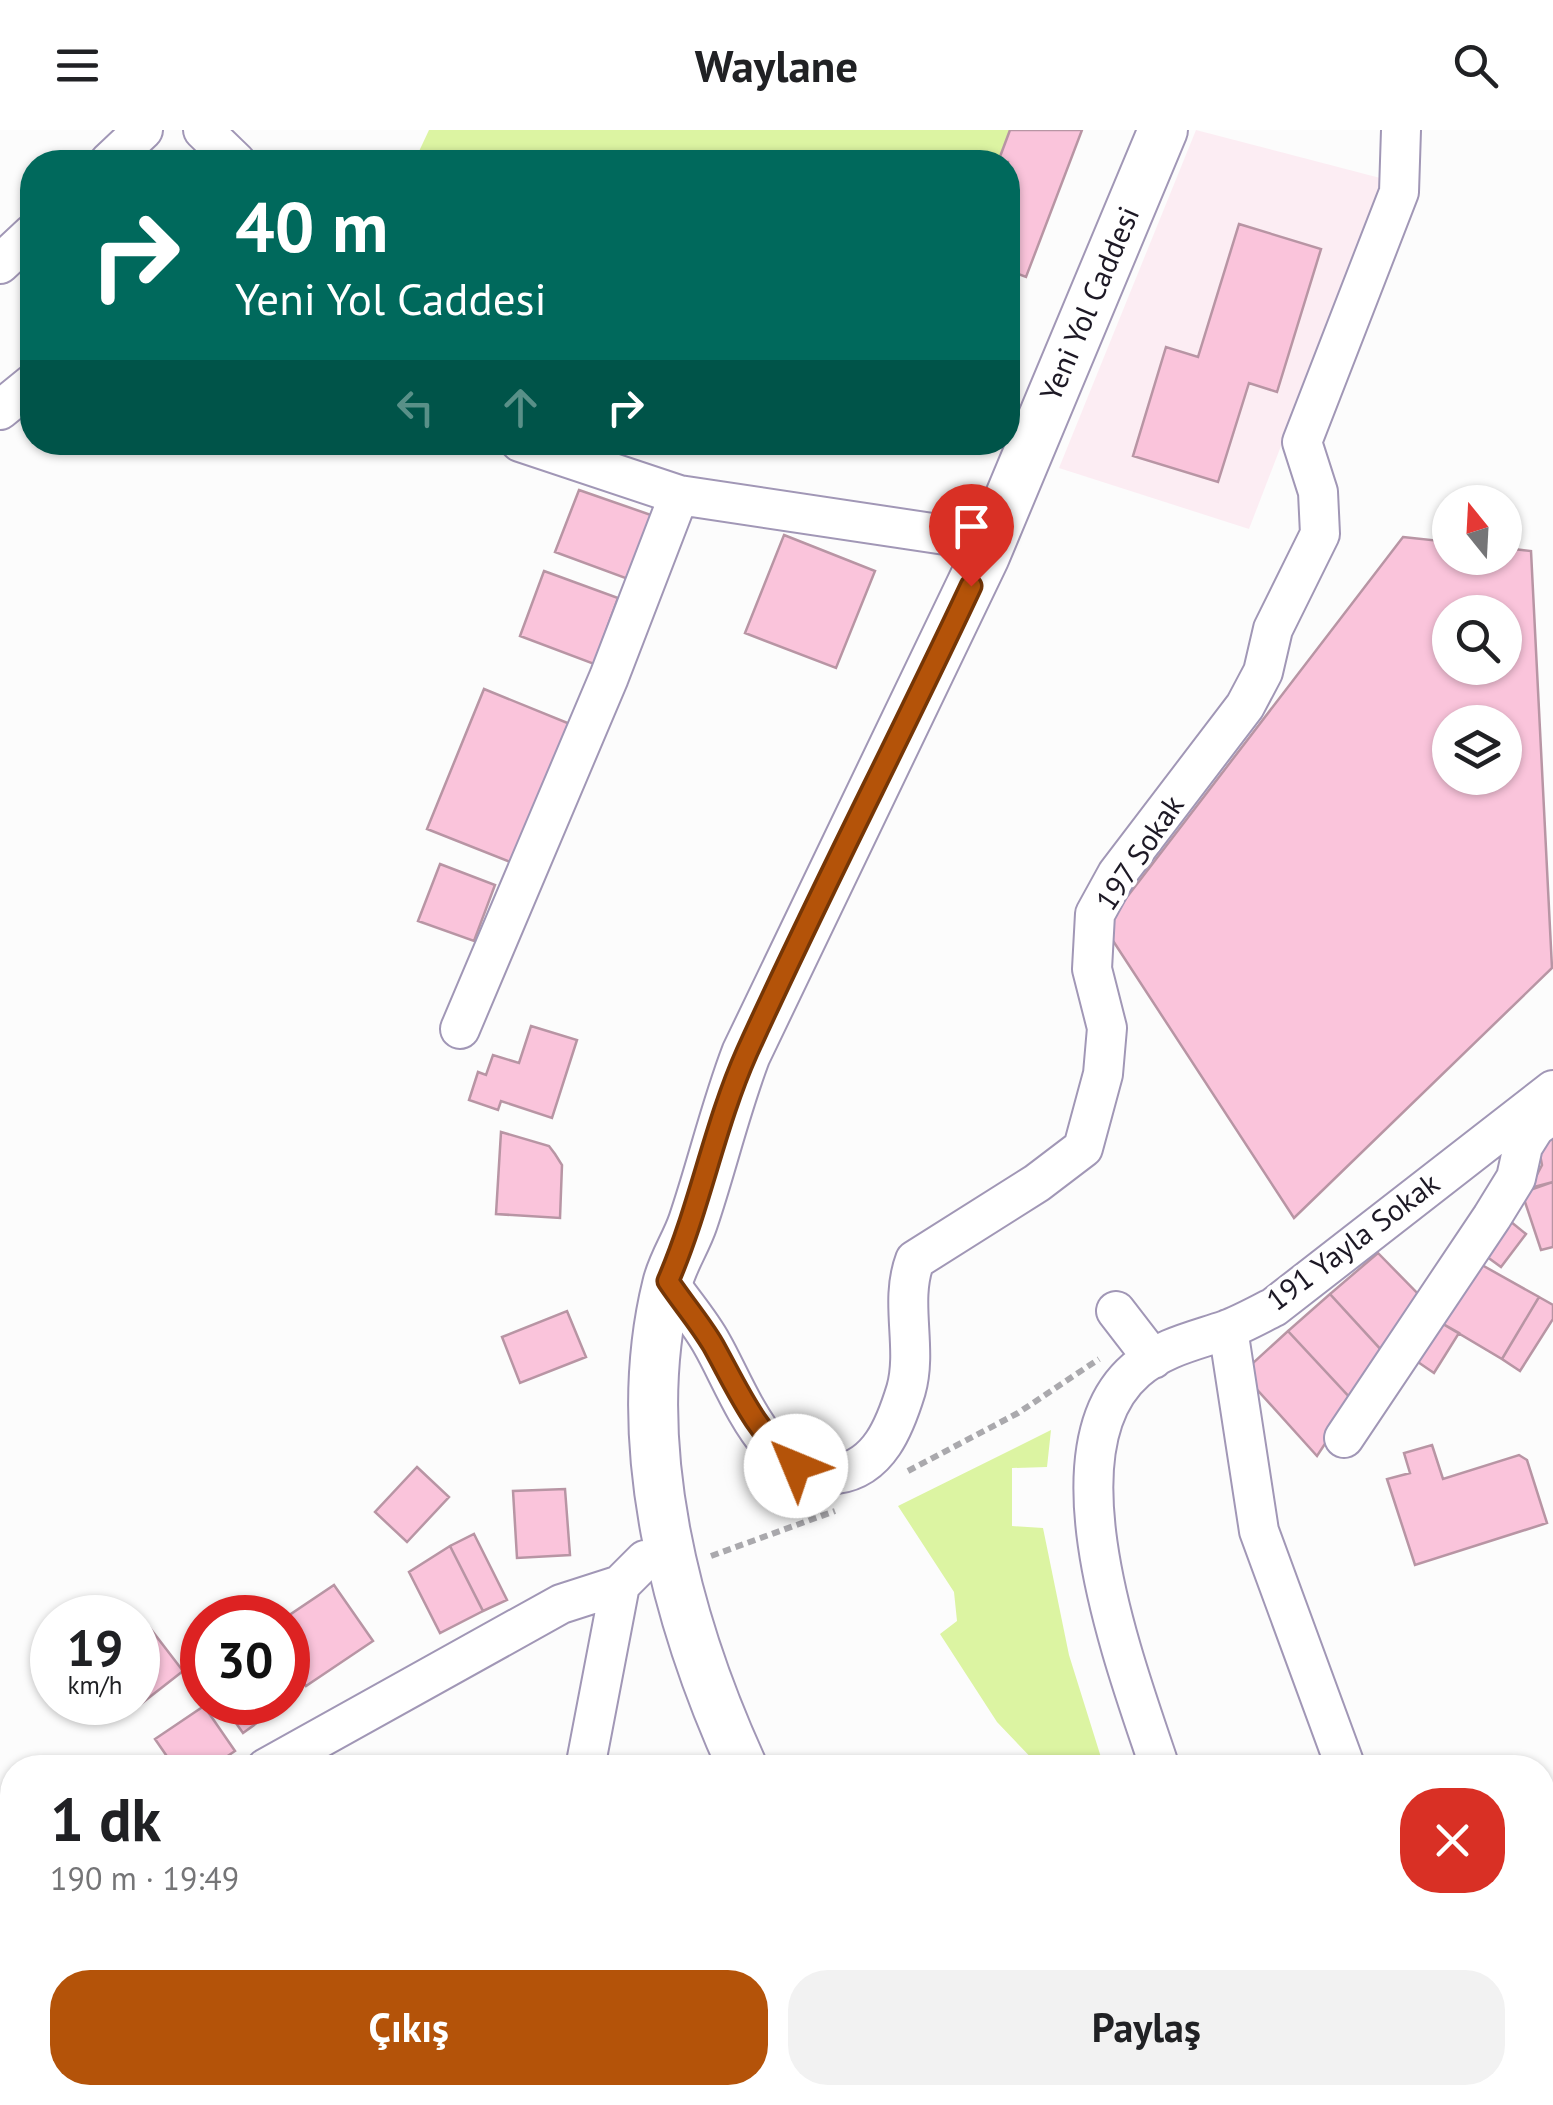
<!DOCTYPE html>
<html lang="tr">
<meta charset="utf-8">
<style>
:root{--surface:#fff;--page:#f2f2f2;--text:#202124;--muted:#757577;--accent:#b45309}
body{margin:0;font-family:"PT Sans",sans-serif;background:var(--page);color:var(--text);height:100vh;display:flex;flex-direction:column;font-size:38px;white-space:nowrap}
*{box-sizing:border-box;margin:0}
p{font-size:32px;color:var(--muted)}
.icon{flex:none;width:55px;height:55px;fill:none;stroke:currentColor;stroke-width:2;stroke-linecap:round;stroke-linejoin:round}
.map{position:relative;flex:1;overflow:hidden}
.sheet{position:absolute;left:0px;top:1625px;width:1555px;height:350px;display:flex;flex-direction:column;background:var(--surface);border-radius:40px 40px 0 0;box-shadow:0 2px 8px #0004}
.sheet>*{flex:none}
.guide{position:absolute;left:20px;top:20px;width:1000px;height:305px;border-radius:40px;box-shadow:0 2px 8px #0004;background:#00695c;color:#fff;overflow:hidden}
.needle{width:65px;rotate:342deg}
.fabs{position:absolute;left:1432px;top:355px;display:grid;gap:20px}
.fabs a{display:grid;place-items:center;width:90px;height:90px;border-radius:50%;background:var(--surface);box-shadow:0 2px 8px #0004;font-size:50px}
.speed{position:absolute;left:30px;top:1465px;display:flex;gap:20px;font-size:50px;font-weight:700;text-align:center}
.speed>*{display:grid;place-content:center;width:130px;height:130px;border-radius:50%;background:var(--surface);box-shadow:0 2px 8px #0004;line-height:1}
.speed small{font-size:25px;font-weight:400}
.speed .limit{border:15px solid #d22;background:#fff;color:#111}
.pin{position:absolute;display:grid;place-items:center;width:85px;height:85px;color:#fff;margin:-102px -42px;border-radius:50% 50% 50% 0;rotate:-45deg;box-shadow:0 0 10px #0007}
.pin .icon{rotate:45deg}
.me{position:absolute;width:110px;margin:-55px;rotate:315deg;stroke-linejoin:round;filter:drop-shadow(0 0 8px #0008)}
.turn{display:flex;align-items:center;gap:35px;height:210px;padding:0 50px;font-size:45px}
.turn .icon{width:130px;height:130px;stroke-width:2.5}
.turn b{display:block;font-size:70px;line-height:85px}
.lanes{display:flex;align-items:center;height:95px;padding:0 50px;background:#0003;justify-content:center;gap:50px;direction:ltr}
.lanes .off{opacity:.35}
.round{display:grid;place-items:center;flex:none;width:105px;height:105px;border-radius:40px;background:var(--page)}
.summary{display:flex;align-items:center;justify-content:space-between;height:170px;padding:0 50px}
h1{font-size:60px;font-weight:700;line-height:75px}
.cta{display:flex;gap:20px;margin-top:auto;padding:20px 50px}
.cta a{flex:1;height:115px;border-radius:40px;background:var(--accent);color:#fff;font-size:40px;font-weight:700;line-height:115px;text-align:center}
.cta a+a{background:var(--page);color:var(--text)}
header{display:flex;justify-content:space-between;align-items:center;height:130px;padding:0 50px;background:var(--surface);font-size:45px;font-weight:700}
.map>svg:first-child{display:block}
</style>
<header><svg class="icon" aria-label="menu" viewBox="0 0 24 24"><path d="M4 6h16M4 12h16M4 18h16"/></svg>Waylane<svg class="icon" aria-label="search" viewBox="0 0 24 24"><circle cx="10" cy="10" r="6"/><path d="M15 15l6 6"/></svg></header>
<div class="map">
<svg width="1553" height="1975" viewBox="0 0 1553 1975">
<rect width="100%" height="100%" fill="#fcfcfc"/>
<path fill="#fcedf3" d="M1196 0 1384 49 1249 399 1059 338Z"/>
<path fill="#dcf4a2" d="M429 0H1082L1026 147 1018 145 1008 165V32H414Z
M1051 1300 1047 1337 1012 1338V1396L1043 1398 1069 1525 1104 1637H1040L997 1592 940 1504 957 1491 954 1462 898 1376Z
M1121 1962 1123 1967 1107 1975H985L979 1963Z"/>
<path fill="#fac4db" stroke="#b895a4" stroke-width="2.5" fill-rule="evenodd" d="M1010 0H1082L1026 147 1008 140V32H998Z
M1239 94 1321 119 1277 262 1249 253 1218 352 1133 326 1166 217 1198 227Z
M579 360 651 385 628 449 555 422Z
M784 405 875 441 836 538 745 503Z
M1403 407 1450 412V428H1505V418L1531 421 1552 838 1294 1088 1104 797ZM1450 482H1505V538H1450ZM1450 592H1505V648H1450Z
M544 441 618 468 594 534 520 506Z
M484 559 570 594 513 733 427 699Z
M440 734 495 755 474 811 418 791Z
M531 896 577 910 552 988 501 971 498 980 469 970 478 942 486 945 493 925 519 933Z
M1553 998V1052L1530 1058 1542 1035 1537 1009Z
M501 1002 549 1016 555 1024 562 1035 560 1088 496 1084Z
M1553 1052V1117L1541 1120 1522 1063Z
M1505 1087 1526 1104 1501 1137 1486 1126Z
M1378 1123 1427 1173 1384 1223 1330 1164Z
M1473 1130 1539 1167 1502 1229 1438 1191Z
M1330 1164 1384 1223 1353 1271 1288 1201Z
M1539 1167 1553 1175V1189L1520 1241 1502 1229Z
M567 1181 586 1227 520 1253 502 1207Z
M1438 1191 1459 1203 1434 1243 1412 1228Z
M1288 1201 1353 1271 1317 1326 1242 1243Z
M1432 1315 1443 1349 1519 1325 1527 1330 1547 1393 1415 1435 1387 1349 1410 1343 1404 1323Z
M417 1337 449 1367 407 1412 375 1382Z
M565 1359 570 1425 517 1428 513 1361Z
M474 1404 507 1470 483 1481 450 1416Z
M450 1416 483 1481 440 1503 409 1442Z
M334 1455 373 1511 306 1556 288 1529 285 1488Z
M150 1498 183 1541 137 1577 133 1572H138V1507Z
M221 1572H286L243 1603Z
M204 1576 235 1621 210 1638H175L155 1609Z
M1553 1873V1954L1542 1958V1877Z
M390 1962H465L467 1965 453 1975H390L384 1967Z
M583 1962H614L623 1975H564Z
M656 1962H716L725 1975H665Z
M1454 1962H1531L1496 1975H1458Z"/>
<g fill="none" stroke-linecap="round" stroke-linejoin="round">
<defs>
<path id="minor" d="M203 0 236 32
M109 32 143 0
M0 134 32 104
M0 280 32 254
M520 312 679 365 972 409
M460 899 609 547 679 365
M668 1151C682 1172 700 1192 712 1214 739 1261 768 1353 837 1344 879 1338 895 1296 906 1260 918 1217 899 1172 915 1130L1037 1053 1083 1018 1103 944 1107 898 1092 839 1095 784 1117 744 1245 576 1263 542 1273 499 1320 404 1318 362 1302 312 1399 62 1401 0
M1116 1181 1153 1229
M1228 1199 1259 1401 1346 1638
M1344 1308 1492 1087 1516 1048 1523 1016 1535 997 1553 984
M266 1638 561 1474 620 1455 645 1430
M585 1638 620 1455
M1160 1638C1128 1541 1042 1321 1136 1240 1163 1217 1194 1211 1226 1200 1242 1194 1258 1185 1274 1177L1553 960
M0 1797 12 1789
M1542 1822 1553 1818
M0 1840 12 1865
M60 1962 66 1975
M224 1975 241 1962
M504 1975 516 1962
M1222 1975 1223 1962"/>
<path id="major" d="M743 1638C677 1494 628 1313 667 1155 672 1133 686 1113 693 1092 712 1036 725 979 746 924L985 426 1163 0
M896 1962 902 1975"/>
</defs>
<use href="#minor" stroke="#a197b6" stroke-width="42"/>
<use href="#major" stroke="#a197b6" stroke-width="52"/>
<path stroke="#aaa9ad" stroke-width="6" stroke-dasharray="8 5" stroke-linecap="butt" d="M908 1341 1018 1283 1099 1229
M711 1426 835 1381"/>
<use href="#minor" stroke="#fff" stroke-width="38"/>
<use href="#major" stroke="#fff" stroke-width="48"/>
</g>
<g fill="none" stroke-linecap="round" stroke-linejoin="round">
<defs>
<path id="route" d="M796 1336C755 1301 738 1260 713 1215 700 1193 682 1172 668 1151 700 1077 714 996 747 922 818 765 898 612 971 456"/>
</defs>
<use href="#route" stroke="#753606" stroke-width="25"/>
<use href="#route" stroke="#b45309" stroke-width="18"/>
</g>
<g text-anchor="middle" stroke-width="8" stroke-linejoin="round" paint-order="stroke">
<g font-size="30" fill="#1d1925" stroke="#fff">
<text transform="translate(1090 174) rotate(-67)" y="10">Yeni Yol Caddesi</text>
<text transform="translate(1140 723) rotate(-56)" y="10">197 Sokak</text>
<text transform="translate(1353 1112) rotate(-37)" y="10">191 Yayla Sokak</text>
</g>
</g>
</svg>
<div class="fabs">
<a><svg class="needle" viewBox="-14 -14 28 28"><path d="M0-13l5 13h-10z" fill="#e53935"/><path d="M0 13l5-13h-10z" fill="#757577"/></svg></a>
<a><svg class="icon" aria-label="search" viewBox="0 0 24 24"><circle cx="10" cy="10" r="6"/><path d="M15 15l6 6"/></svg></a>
<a><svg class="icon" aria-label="layers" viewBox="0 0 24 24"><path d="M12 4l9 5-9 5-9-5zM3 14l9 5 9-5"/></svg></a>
</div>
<div class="speed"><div>19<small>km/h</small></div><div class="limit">30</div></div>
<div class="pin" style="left:971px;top:456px;background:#d93025"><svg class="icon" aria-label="arrive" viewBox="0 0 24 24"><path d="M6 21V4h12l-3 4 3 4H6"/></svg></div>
<svg class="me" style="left:796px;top:1336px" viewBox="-20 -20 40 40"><circle r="19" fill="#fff"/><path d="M0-13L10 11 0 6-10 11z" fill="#b45309"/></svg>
<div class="guide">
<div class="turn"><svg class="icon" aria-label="right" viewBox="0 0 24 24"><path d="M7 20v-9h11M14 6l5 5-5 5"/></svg><div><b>40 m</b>Yeni Yol Caddesi</div></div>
<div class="lanes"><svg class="icon off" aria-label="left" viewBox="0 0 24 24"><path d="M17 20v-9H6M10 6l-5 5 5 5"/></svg><svg class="icon off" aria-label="ahead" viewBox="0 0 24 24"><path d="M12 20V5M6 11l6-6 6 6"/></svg><svg class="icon" aria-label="right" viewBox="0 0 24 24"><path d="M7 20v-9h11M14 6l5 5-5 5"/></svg></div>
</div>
<section class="sheet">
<div class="summary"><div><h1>1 dk</h1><p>190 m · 19:49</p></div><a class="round" style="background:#d93025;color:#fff"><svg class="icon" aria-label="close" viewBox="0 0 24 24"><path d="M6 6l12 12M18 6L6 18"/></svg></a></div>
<div class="cta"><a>Çıkış</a><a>Paylaş</a></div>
</section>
</div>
